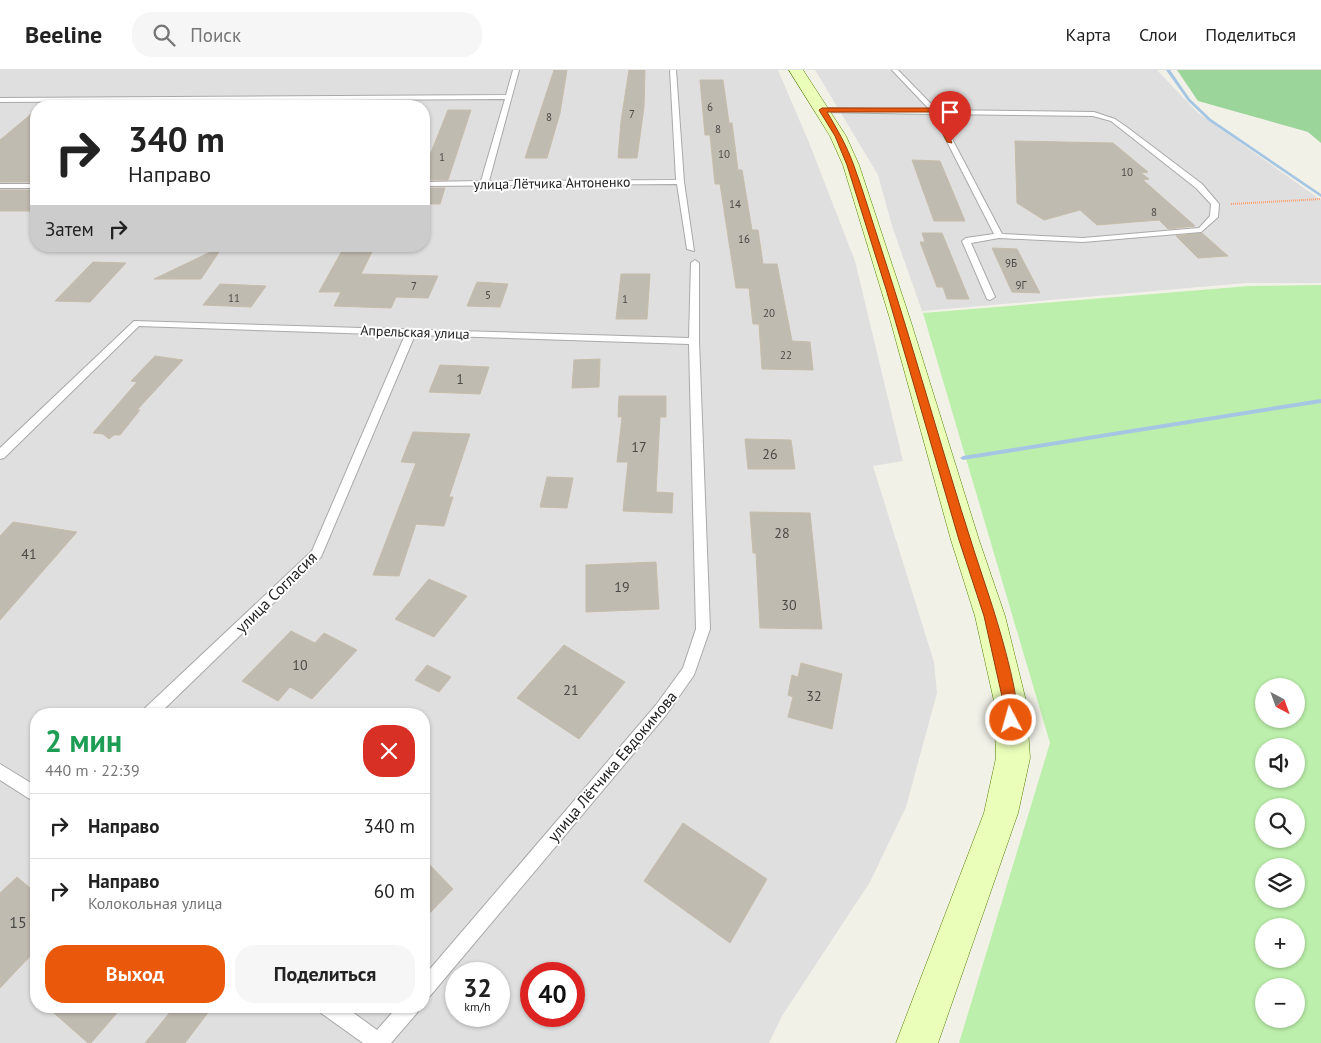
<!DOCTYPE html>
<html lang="ru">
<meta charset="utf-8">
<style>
:root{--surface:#fff;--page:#f6f6f6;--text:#222;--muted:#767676;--line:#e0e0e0;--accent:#ea580c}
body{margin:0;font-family:"PT Sans",sans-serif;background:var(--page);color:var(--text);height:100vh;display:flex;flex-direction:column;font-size:19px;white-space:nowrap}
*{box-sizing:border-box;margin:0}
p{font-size:16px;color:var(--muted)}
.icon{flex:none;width:28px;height:28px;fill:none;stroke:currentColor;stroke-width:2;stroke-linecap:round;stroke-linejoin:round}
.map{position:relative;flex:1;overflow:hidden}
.details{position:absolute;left:30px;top:638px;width:400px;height:305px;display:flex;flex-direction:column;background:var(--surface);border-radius:20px;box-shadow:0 1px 4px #0004}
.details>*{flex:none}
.banner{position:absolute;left:30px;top:30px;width:400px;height:152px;border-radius:20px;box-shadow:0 1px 4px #0004;background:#fff;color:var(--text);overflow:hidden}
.needle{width:32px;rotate:139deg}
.buttons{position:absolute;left:1255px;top:608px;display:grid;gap:10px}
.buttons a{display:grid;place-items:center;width:50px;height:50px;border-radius:50%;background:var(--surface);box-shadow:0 1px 4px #0004;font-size:25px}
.speed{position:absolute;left:445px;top:892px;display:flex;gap:10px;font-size:25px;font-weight:700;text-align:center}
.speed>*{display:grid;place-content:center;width:65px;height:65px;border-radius:50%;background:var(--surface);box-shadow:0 1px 4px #0004;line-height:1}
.speed small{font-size:12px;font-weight:400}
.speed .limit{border:8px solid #d22;background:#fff;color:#111}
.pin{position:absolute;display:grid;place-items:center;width:42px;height:42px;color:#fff;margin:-51px -21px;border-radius:50% 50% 50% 0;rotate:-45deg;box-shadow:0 0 5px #0007}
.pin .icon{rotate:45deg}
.me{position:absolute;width:55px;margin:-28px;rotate:354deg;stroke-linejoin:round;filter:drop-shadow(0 0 4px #0008)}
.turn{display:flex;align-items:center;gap:18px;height:105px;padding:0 15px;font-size:22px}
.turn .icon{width:65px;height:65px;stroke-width:2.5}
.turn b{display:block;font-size:35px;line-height:42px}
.then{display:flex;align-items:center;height:48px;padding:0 15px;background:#0003;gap:10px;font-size:19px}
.round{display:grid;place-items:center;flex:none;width:52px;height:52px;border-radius:20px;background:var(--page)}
.overview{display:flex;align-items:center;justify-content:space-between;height:85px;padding:0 15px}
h1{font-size:30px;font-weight:700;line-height:38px;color:#1e9e55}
.button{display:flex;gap:10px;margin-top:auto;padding:10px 15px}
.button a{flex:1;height:58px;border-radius:20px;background:var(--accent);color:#fff;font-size:20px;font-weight:700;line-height:58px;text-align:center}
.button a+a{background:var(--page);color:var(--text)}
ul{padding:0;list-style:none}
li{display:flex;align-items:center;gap:15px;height:65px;padding:0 15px;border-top:1px solid var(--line)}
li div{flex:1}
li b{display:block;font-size:19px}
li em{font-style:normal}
header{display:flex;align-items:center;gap:30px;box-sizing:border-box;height:70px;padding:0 25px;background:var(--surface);border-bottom:1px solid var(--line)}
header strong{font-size:24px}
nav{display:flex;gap:28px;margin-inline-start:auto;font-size:18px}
.search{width:350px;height:45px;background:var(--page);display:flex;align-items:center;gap:12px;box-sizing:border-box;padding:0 18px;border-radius:20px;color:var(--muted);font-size:19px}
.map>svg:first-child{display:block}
</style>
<header>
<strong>Beeline</strong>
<div class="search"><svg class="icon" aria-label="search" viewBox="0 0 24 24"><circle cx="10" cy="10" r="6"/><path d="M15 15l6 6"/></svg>Поиск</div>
<nav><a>Карта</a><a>Слои</a><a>Поделиться</a></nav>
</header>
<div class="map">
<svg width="1321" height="973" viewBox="0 0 1321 973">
<rect width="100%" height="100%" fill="#f2f1e8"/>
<path fill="#e0dfdf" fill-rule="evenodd" d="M0 0H778L810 75 855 191 903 391 873 396 934 592 937 623 906 737 870 812 782 946 769 973H0ZM36 36H424V176H36ZM36 644H424V936H36ZM456 904H499V946H456ZM531 904H574V946H531Z
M815 0H1157L1198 43 1321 130V213H1246L922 241 892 156 878 105Z"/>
<path fill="#bcefab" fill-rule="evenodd" d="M1321 215V973H959L1050 673 923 243 1249 216ZM1264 616H1296V649H1264ZM1296 676V709H1264V676ZM1296 736V769H1264V736ZM1264 796H1296V829H1264ZM1296 856V889H1264V856ZM1296 916V949H1264V916Z"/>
<path fill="#9cd59a" d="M1177 0H1321V73L1308 62 1198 31Z"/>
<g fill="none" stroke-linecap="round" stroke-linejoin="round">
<path fill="#a5c6e3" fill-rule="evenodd" d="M1166 0H1170L1190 29 1211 49 1321 124V127L1209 51 1188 31Z
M1321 329V333L963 390 960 388 963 386Z"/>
</g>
<path fill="#c0bbb0" stroke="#c6bca9" d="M554 0H567L560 43 547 88H525Z
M629 0H645L644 37 637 88H618L621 51Z
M700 10H723L729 53H732L738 100H742L752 160H758L763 194H777L792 271 810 272 813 300 762 299 759 254H753L749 218H736L720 114H715L710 65H705Z
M36 40V112H0V70Z
M448 40H471L448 110H424V100Z
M1015 71 1113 73 1148 102 1141 103 1149 109 1143 110 1195 156 1168 159 1159 150 1097 155 1080 140 1044 150 1017 133Z
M912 90 940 91 965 151H934Z
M424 118H445L440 134H424Z
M0 120H36V135L30 141H0Z
M922 163H942L969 229H947L943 217H937L920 172H925Z
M1202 163 1228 186 1198 188 1176 166Z
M223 176 201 209H154Z
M992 178 1017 179 1040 223 1012 222Z
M343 179 373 180 361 204 438 206 428 228 396 227 391 238 334 236 341 222H319Z
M93 192 126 193 90 232 55 231Z
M621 204H650L647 249H616Z
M477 212 508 214 500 237 467 236Z
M220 214 266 216 251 237 203 235Z
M155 286 183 290 137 340H140L120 365H114L109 369 103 364 93 363 137 312 131 311Z
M600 289 599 317 572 318 574 290Z
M440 295 489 297 480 324 429 322Z
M619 326H666V347H660L656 422 673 423 672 443 623 441 628 392H617L622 347H618Z
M413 362 470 364 449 427H453L444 456 416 454 399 506 373 505 416 393 401 392Z
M745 369 791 370 795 399H748Z
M547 407 573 408 567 438 540 437Z
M750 442 810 443 822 559 760 558 756 483H753Z
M13 452 77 462 0 550V466Z
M656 492 659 539 586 542V495Z
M429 509 467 526 434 567 395 549Z
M291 561 315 573 324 563 357 580 312 629 290 617 278 631 242 611Z
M564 575 625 612 579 669 517 628Z
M801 593 842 604 832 659 788 647 793 627 788 625 792 605 798 607Z
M427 595 451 607 439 622 415 610Z
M683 753 767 809 730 873 644 811Z
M424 789 453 819 424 849Z
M17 807 36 823V880L0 918V823Z
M46 936H123L91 973H88Z
M175 936H213L185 973H145Z"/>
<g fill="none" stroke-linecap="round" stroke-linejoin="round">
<defs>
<path id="lane" d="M513 0H519L489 111 676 110 670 0H676L684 112 694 181 687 179 677 114 424 116V112L481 111 505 29 0 32V28L506 25Z
M892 0H898L937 40 1094 42 1115 49 1128 58 1202 114 1219 134 1218 147 1201 162 1083 172 999 168 971 173 995 227 990 230 987 229 962 171 966 168 994 164 933 44 823 42 820 40 823 38 930 40ZM939 44 1093 46 1111 51 1196 118 1211 134 1210 146 1199 158 1083 168 1002 164Z
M0 114H36V118H0Z
M695 190 699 193V271L710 559 694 605 666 645 430 926 424 929V906L656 635 683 598 696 559 689 274 415 265 321 487 159 644H142L144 639 312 481 405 265 139 256 4 388 0 389V378L134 251 689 268 691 193Z
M0 694 36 716V733L0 710Z
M319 936H344L377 960 398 936H419L417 943 391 973H363L321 943Z"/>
<path id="secondary" d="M789 0H803L846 66 859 95 910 249 979 470 1005 546 1026 631 1030 688 1018 743 938 973H896L984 743 996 688 994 631 975 546 951 470 890 249 843 95 830 66Z"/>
</defs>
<use href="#lane" stroke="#a9a9a9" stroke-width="2"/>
<use href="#secondary" stroke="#538100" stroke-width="1"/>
<path stroke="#ff9f6c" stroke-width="2" stroke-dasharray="1 1" stroke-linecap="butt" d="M1231 134 1321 129"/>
<use href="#lane" fill="#fff" fill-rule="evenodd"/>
<use href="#secondary" fill="#eafeba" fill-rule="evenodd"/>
</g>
<path fill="#ea580c" stroke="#983908" d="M934 38 937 40 952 73 947 72 932 42H827C837 59 847 76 854 96 864 123 872 151 881 178 919 294 950 411 989 526 996 547 1024 637 1016 654L1011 656 1006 654 1003 631 984 546 959 470 886 219 847 95 835 66 819 40 822 38Z"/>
<g text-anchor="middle" stroke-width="4" stroke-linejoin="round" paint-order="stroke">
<g font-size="11" fill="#4a4846">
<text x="710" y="41">6</text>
<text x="632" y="48">7</text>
<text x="549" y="51">8</text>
<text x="718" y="63">8</text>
<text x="724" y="88">10</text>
<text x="442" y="91">1</text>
<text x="1127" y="106">10</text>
<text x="735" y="138">14</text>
<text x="1154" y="146">8</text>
<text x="744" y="173">16</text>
<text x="1011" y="197">9Б</text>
<text x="1021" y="219">9Г</text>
<text x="414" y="220">7</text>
<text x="488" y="229">5</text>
<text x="234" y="232">11</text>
<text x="625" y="233">1</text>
<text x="769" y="247">20</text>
<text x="786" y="289">22</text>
</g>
<g font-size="14" fill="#222" stroke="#fff">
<text transform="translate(552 113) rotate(-1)" y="5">улица Лётчика Антоненко</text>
<text transform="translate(415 262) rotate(2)" y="5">Апрельская улица</text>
</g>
<g font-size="14" fill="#4a4846">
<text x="460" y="314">1</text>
<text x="639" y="382">17</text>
<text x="770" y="389">26</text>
<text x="782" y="468">28</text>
<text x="29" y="489">41</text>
<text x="622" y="522">19</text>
<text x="789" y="540">30</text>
<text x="300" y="600">10</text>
<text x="571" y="625">21</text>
<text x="814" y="631">32</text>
</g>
<g font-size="16" fill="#222" stroke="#fff">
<text transform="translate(276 522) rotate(-45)" y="6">улица Согласия</text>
<text transform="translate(612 696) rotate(-50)" y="6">улица Лётчика Евдокимова</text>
</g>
<g font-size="16" fill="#4a4846">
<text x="18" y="858">15</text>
</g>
</g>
</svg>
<div class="buttons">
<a><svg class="needle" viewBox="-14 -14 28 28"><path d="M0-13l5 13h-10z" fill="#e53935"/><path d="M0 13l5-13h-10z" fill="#767676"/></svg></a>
<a><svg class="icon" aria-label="sound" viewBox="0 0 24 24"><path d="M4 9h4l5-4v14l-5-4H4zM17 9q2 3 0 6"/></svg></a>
<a><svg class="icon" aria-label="search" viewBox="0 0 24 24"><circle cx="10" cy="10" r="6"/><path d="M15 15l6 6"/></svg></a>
<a><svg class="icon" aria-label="layers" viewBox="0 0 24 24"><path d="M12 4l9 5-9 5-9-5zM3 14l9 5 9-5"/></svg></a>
<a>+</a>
<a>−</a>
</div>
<div class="speed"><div>32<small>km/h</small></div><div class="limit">40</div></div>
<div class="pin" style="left:950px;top:72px;background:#d93025"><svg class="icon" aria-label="arrive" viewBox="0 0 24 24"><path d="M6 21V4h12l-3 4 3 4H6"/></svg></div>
<svg class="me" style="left:1011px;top:650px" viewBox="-20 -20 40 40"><circle r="17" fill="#ea580c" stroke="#fff" stroke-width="3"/><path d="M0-11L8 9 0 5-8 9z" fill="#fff"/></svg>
<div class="banner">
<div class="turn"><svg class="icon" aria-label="right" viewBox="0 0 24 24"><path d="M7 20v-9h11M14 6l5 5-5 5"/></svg><div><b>340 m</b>Направо</div></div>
<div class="then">Затем<svg class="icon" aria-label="right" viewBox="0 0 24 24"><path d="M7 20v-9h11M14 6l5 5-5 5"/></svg></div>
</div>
<section class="details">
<div class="overview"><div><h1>2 мин</h1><p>440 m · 22:39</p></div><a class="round" style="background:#d93025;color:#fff"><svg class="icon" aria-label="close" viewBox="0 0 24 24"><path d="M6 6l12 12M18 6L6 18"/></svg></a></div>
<ul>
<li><svg class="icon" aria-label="right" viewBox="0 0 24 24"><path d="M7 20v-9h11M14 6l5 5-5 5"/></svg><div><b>Направо</b></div><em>340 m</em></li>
<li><svg class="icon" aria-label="right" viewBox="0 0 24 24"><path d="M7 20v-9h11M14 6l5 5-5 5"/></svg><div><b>Направо</b><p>Колокольная улица</p></div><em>60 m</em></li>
</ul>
<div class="button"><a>Выход</a><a>Поделиться</a></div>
</section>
</div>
